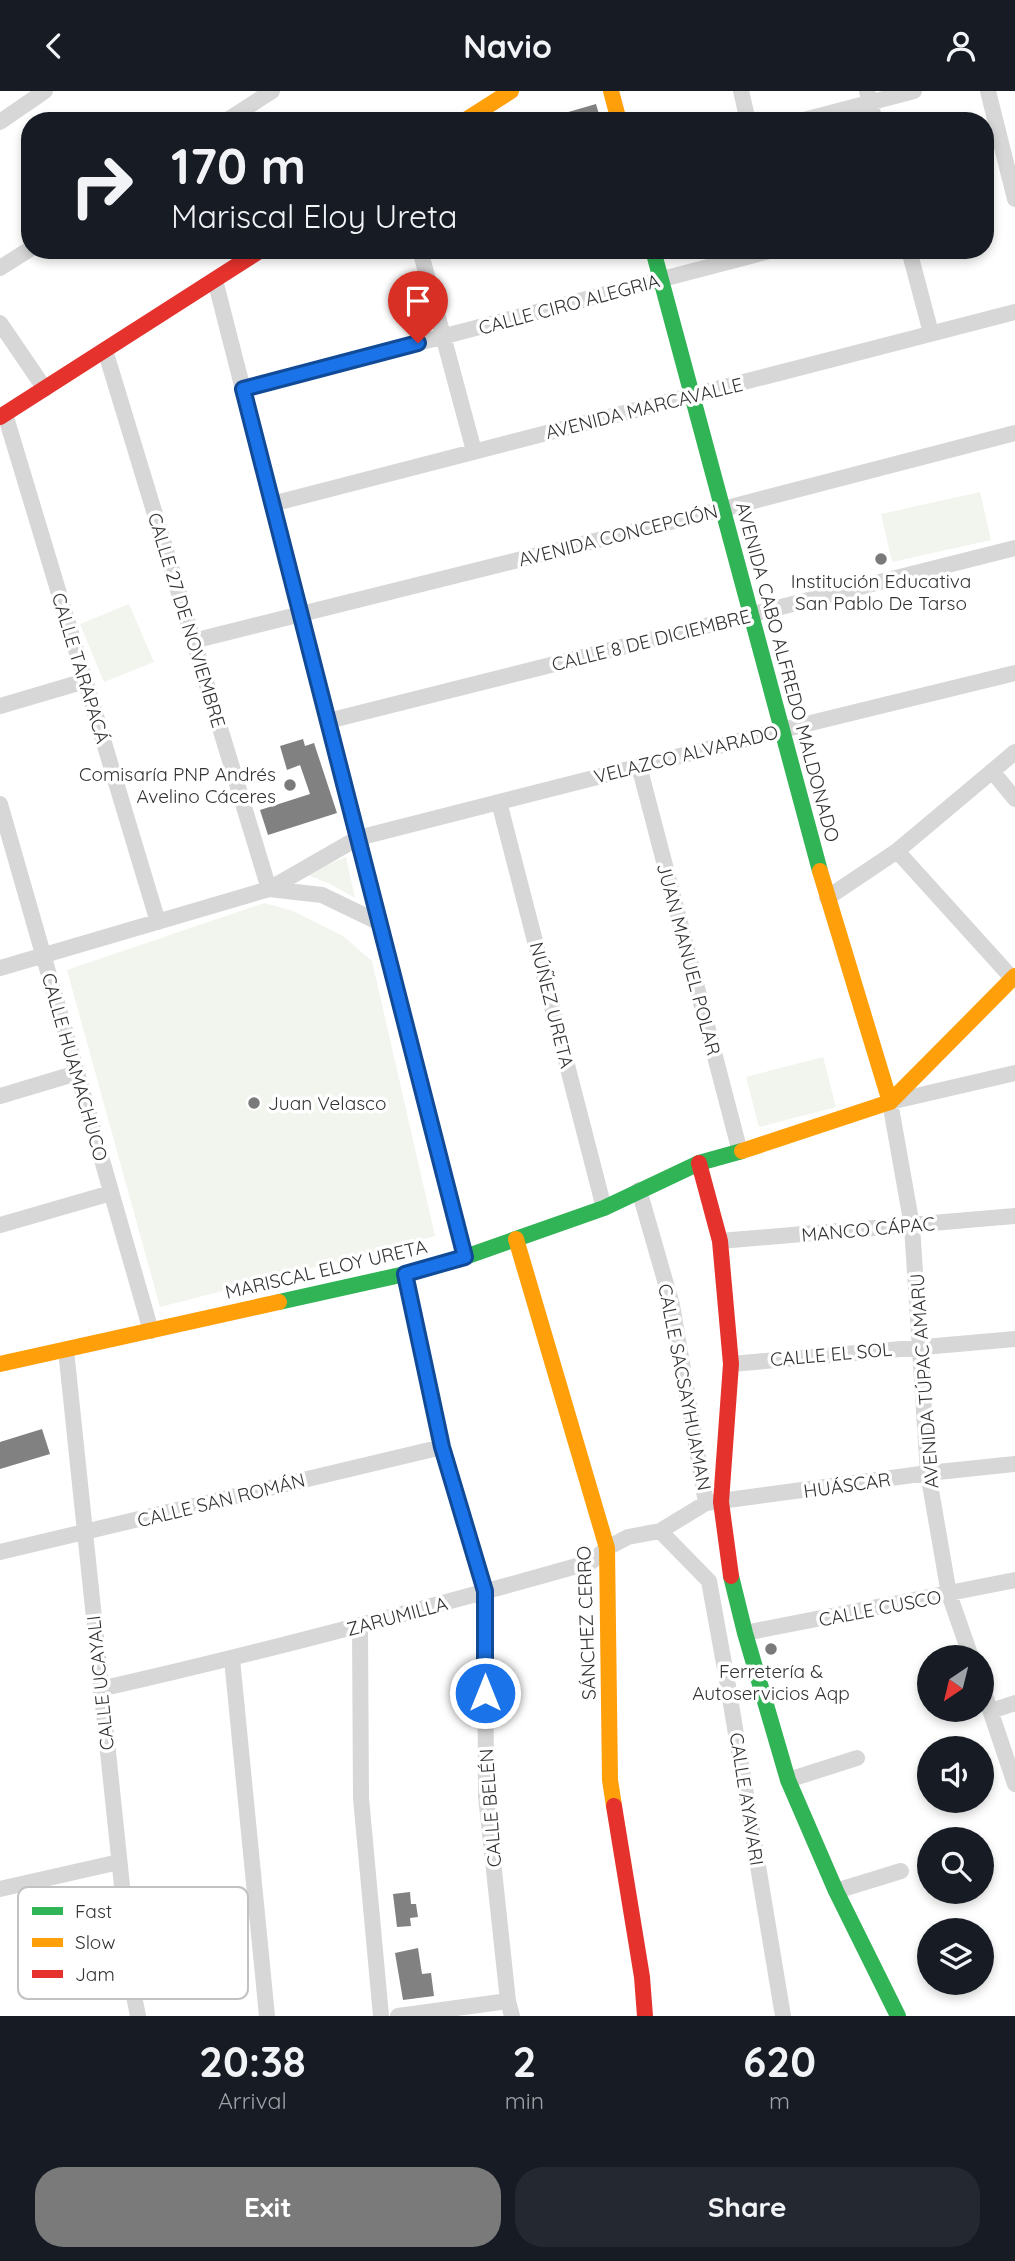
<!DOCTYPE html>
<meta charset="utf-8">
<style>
:root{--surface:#171b24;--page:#242831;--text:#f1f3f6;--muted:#9ea1a6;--accent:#7a7a7a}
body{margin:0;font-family:Quicksand,sans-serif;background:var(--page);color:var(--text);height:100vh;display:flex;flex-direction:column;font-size:26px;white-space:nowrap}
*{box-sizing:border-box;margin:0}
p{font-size:23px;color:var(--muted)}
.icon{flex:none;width:38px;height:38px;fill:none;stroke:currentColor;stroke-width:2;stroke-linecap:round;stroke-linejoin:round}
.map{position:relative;height:1925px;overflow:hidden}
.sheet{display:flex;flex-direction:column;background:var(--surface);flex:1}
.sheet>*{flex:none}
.guide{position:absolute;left:21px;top:21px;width:973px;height:147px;border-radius:28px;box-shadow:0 4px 10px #0003;background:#171b24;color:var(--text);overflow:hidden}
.needle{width:46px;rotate:215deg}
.tools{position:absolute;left:917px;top:1554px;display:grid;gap:14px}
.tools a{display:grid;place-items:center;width:77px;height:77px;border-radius:50%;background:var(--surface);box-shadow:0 4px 10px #0003;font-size:35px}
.pin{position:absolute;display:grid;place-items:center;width:60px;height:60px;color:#fff;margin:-72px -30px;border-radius:50% 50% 50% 0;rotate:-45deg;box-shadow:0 0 7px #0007}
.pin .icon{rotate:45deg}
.me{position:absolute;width:77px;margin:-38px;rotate:0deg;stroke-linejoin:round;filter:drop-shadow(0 0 5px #0008)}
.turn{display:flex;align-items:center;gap:24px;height:147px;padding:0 35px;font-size:32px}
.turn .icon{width:91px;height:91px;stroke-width:2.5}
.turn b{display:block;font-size:49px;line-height:60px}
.eta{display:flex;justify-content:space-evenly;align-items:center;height:119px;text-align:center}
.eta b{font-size:42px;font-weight:700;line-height:49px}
.cta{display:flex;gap:14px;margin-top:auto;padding:14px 35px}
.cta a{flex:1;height:80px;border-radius:28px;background:var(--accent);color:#fff;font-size:28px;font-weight:700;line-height:80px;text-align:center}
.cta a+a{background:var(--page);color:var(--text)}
header{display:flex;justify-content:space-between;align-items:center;height:91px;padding:0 35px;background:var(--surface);font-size:32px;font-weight:700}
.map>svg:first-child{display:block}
</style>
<header><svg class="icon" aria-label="back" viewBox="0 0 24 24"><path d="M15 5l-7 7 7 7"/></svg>Navio<svg class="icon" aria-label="person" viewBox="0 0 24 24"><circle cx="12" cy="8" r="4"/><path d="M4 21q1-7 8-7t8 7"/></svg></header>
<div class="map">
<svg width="1015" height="1925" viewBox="0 0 1015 1925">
<rect width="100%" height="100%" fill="#fff"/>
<path fill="#f1f5ed" d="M980 401 991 449 892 471 881 423Z
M129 513 154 571 104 591 80 533Z
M346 766 355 807 330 793 305 783Z
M264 812 293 820 343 845 372 870 435 1145 160 1216 67 879Z
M823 966 836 1016 759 1036 746 986Z"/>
<path fill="#818181" d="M596 13 601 30H551V26Z
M303 648 305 655 314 652 337 722 268 744 260 719 310 703 300 674 287 679 280 655Z
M42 1338 50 1363 0 1378V1351Z
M410 1801 411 1813H416L418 1826 410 1827 411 1835 397 1836 393 1803Z
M418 1857 422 1883 431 1882 434 1905 403 1909 395 1862Z"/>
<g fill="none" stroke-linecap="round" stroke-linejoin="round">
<path stroke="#d7d7d7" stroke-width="16" d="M741 0 748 30
M867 0 875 30
M988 0 1015 108
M226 30 272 0
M800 30 914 0
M0 31 45 0
M420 159 474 360
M909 159 931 242
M0 177 30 158
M215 189 465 1166
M0 232 45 298
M105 259 269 798 322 804 380 832
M243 298 773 159
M5 323 158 831
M272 413 1015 221
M193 550 723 418 1015 342
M0 615 85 590
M328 630 1015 457
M639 675 740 1061
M992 680 1015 708
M499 711 604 1117
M0 713 151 1240
M897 760 1012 887
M827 807 897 760 1015 661
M0 877 269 798 358 747 782 639 1015 582
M0 1005 77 982
M639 1099 672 1214 706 1412
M0 1134 111 1102
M720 1150 1015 1125
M405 1183 442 1356 485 1501 486 1705 508 1910 512 1925
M66 1259 133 1900 138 1925
M731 1273 1015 1248
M660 1440 709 1490
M0 1461 442 1356
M709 1490 727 1589 783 1925
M360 1536 361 1707 381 1925
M745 1542 1015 1489
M971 1566 949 1503 928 1382 912 1135 890 1011 1015 982
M232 1568 267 1925
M982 1595 1015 1693
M100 1598C265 1561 428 1517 591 1471L607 1457 628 1446 660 1440 706 1412 928 1382 1015 1373
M991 1620 1015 1612
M788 1689 857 1667
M0 1798 119 1771
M836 1800 901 1780
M398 1925 508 1910"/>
<path stroke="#30b455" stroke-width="16" d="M653 159 820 780
M279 1211 405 1183 465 1166 604 1117 699 1072 742 1060
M731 1485 745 1542 788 1689 836 1800 898 1925"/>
<path stroke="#ff9f0a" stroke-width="16" d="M611 0 619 30
M464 30 511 0
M820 780 890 1011
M742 1060 890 1011 1015 885
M516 1148 607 1457 610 1689 614 1715
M0 1273 279 1211"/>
<path stroke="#e5322d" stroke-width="16" d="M0 326 261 159
M699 1072 720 1150 731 1273 721 1411 731 1485
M614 1715 642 1886 645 1925"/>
</g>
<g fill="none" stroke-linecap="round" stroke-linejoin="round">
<defs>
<path id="route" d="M418 252 243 298 465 1166 405 1183 442 1356 485 1500V1602"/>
</defs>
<use href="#route" stroke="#114b97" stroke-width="18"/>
<use href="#route" stroke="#1a73e8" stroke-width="12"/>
</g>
<g fill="#7a7a7a" stroke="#fff" stroke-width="2.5">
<circle cx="881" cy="468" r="7"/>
<circle cx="290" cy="694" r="7"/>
<circle cx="254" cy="1012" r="7"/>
<circle cx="771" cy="1558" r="7"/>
</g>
<g text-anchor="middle" stroke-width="7" stroke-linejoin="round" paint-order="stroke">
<g font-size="19" fill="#333" stroke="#fff">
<text transform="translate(569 213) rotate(-15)" y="7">CALLE CIRO ALEGRIA</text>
<text transform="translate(644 317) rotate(-14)" y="7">AVENIDA MARCAVALLE</text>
<text transform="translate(618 444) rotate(-14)" y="7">AVENIDA CONCEPCIÓN</text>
<text transform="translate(187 529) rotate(73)" y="7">CALLE 27 DE NOVIEMBRE</text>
<text transform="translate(651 549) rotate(-14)" y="7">CALLE 8 DE DICIEMBRE</text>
<text transform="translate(81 577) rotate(73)" y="7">CALLE TARAPACÁ</text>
<text transform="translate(788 581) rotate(75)" y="7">AVENIDA CABO ALFREDO MALDONADO</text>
<text transform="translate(686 663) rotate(-14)" y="7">VELAZCO ALVARADO</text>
<text transform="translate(689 868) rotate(75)" y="7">JUAN MANUEL POLAR</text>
<text transform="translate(552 914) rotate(76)" y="7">NÚÑEZ URETA</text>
<text transform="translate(75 976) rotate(74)" y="7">CALLE HUAMACHUCO</text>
<text transform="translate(868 1138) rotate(-5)" y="7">MANCO CÁPAC</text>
<text transform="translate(326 1178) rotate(-13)" y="7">MARISCAL ELOY URETA</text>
<text transform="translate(831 1263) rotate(-5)" y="7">CALLE EL SOL</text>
<text transform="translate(924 1290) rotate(-94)" y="7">AVENIDA TÚPAC AMARU</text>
<text transform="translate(685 1296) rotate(79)" y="7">CALLE SACSAYHUAMAN</text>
<text transform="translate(847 1394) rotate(-8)" y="7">HUÁSCAR</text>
<text transform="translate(221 1409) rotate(-14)" y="7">CALLE SAN ROMÁN</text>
<text transform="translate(880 1517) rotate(-11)" y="7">CALLE CUSCO</text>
<text transform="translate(397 1525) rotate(-15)" y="7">ZARUMILLA</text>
<text transform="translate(586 1532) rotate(-92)" y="7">SÁNCHEZ CERRO</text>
<text transform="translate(100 1592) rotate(-96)" y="7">CALLE UCAYALI</text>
<text transform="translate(747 1708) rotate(81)" y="7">CALLE AYAVARI</text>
<text transform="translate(490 1717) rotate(-94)" y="7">CALLE BELÉN</text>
</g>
<g font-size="19" fill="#333" stroke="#fff">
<text x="881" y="497">Institución Educativa<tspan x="881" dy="22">San Pablo De Tarso</tspan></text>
<text x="276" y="690" text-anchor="end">Comisaría PNP Andrés<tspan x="276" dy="22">Avelino Cáceres</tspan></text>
<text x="268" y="1019" text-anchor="start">Juan Velasco</text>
<text x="771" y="1587">Ferretería &amp;<tspan x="771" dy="22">Autoservicios Aqp</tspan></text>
</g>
</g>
<rect x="18" y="1796" width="230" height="112" rx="10" fill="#fff" stroke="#c2c2c2" stroke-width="2"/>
<rect x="32" y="1816" width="31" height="8" fill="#30b455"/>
<rect x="32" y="1847" width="31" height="9" fill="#ff9f0a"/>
<rect x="32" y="1879" width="31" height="8" fill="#e5322d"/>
<g font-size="19" fill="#333">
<text x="75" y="1827">Fast</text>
<text x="75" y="1858">Slow</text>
<text x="75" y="1890">Jam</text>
</g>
</svg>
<div class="tools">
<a><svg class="needle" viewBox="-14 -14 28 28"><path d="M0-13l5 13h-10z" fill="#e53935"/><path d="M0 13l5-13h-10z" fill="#9ea1a6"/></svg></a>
<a><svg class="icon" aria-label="sound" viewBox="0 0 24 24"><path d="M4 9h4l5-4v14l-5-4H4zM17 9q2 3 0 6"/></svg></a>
<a><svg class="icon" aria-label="search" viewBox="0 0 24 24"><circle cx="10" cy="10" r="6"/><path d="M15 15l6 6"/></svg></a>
<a><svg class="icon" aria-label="layers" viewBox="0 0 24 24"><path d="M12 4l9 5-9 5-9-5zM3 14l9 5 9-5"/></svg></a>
</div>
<div class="pin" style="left:418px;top:252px;background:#d93025"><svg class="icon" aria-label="arrive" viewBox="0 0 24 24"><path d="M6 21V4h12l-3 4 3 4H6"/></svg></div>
<svg class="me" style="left:485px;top:1602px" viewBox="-20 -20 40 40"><circle r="17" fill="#1a73e8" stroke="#fff" stroke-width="3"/><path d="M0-11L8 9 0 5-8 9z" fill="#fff"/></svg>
<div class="guide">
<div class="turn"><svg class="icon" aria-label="right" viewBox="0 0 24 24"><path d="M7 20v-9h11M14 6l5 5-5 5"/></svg><div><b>170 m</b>Mariscal Eloy Ureta</div></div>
</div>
</div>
<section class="sheet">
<div class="eta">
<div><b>20:38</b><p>Arrival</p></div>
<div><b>2</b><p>min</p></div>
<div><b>620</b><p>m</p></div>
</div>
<div class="cta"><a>Exit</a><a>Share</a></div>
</section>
